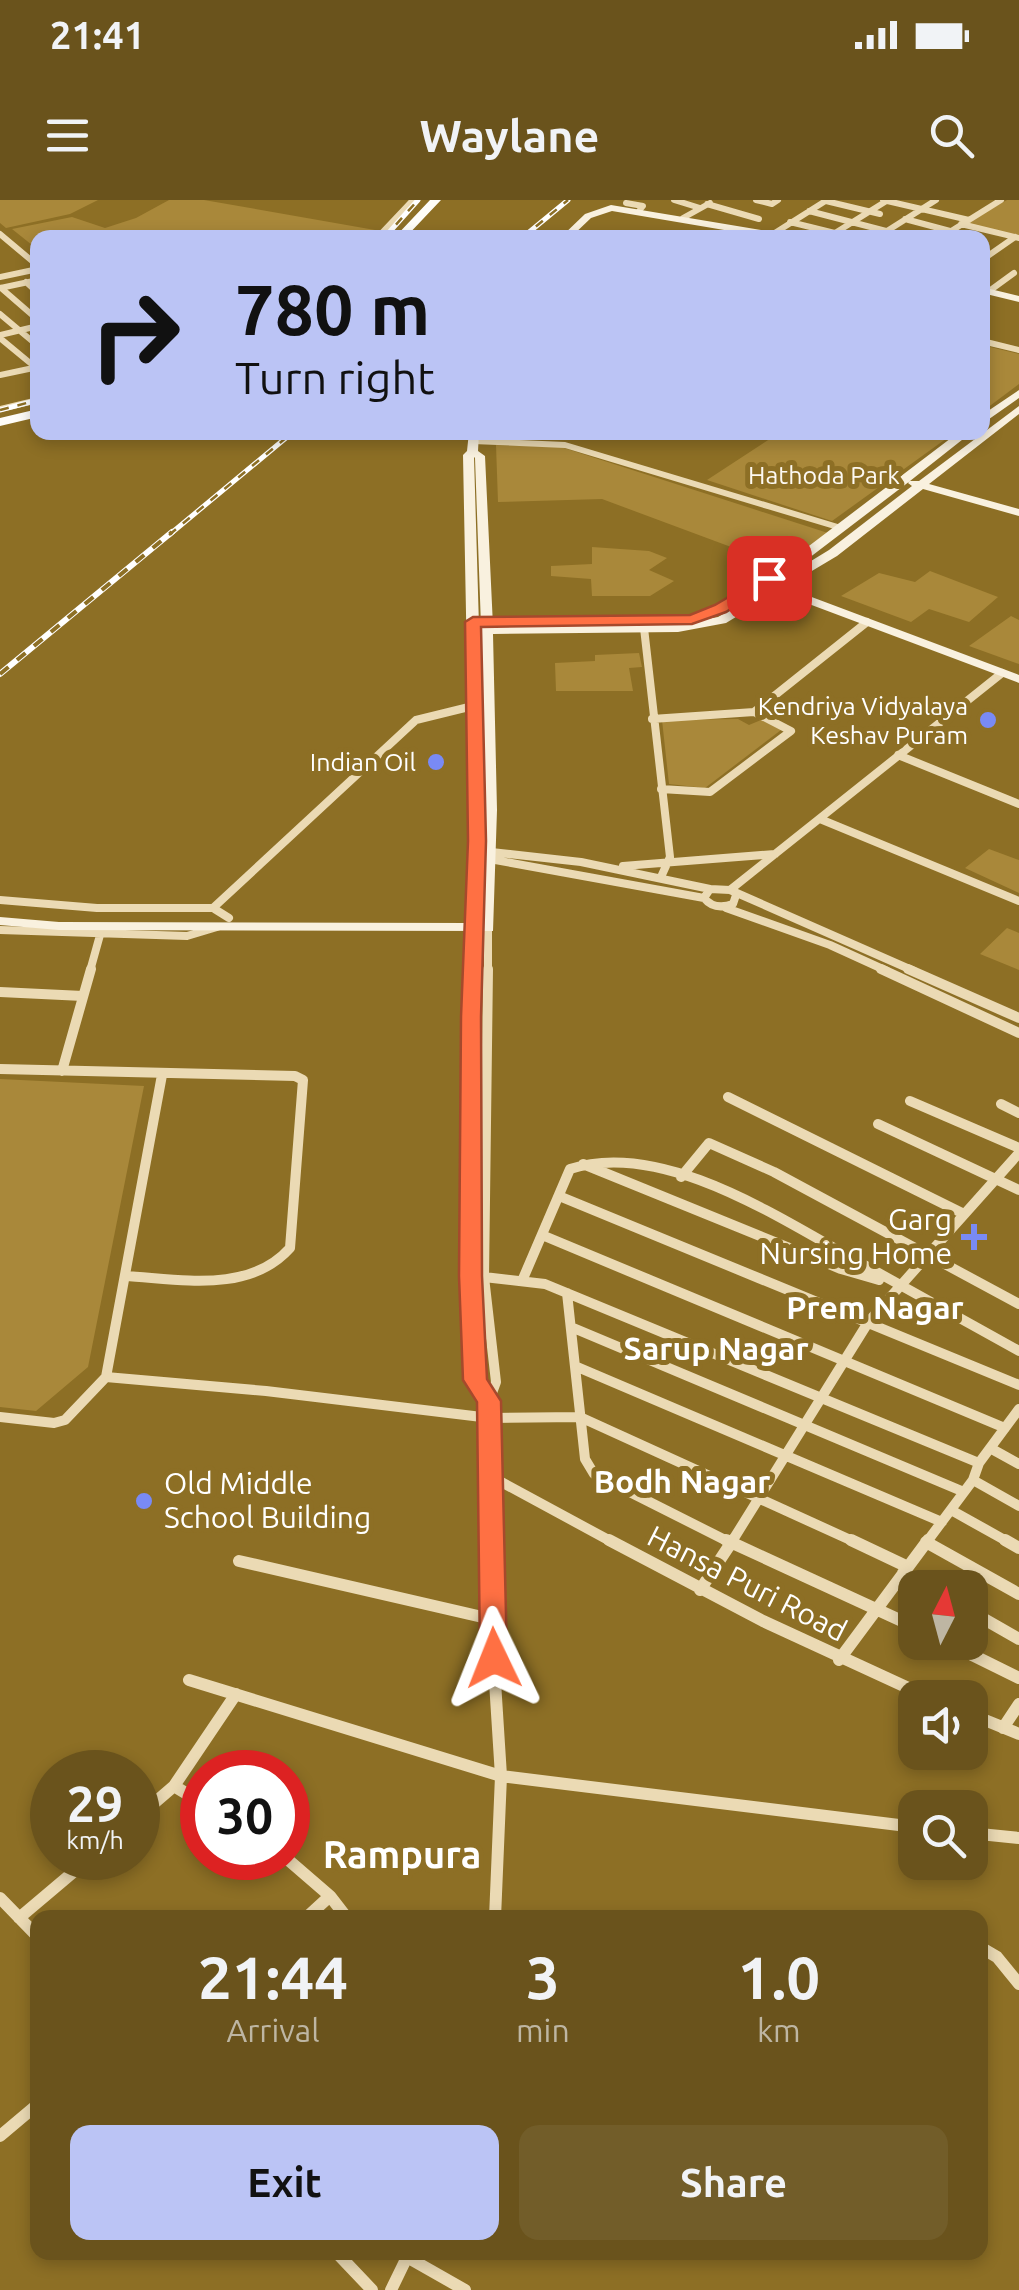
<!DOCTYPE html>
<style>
:root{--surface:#6a531c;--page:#725d29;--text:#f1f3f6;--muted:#beb6a3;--accent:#bbc4f5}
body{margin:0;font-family:Ubuntu,sans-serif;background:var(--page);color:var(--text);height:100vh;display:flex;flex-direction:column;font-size:38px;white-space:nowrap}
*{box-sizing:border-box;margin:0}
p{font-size:32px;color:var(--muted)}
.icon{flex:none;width:55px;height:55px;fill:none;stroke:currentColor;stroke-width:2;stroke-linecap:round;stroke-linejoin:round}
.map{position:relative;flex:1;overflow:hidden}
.side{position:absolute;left:30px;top:1710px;width:958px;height:350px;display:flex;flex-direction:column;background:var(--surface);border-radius:20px;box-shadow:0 5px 15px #0003}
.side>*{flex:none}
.banner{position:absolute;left:30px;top:30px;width:960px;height:210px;border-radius:20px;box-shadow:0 5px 15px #0003;background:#bbc4f5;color:#111;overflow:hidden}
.needle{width:65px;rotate:6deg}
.tools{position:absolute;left:898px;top:1370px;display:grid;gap:20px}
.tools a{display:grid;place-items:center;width:90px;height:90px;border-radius:20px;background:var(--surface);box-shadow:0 5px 15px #0003;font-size:50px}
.speed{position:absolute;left:30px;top:1550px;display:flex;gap:20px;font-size:50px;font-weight:700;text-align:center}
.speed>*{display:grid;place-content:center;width:130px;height:130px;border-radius:50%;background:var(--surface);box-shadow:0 5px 15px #0003;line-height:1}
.speed small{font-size:25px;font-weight:400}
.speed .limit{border:15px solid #d22;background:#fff;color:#111}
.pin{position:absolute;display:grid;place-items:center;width:85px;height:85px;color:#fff;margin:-42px;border-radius:20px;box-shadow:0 5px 15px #0006}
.me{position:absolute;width:110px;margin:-55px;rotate:358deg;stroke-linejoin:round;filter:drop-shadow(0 0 8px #0008)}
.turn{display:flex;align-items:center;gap:35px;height:210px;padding:0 40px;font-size:45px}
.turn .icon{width:130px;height:130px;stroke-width:2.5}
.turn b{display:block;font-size:70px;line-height:85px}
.eta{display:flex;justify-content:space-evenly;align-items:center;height:170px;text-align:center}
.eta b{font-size:60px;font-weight:700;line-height:70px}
.button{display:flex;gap:20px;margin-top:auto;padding:20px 40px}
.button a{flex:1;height:115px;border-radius:20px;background:var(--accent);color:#111;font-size:40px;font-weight:700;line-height:115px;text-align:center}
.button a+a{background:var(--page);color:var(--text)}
.status{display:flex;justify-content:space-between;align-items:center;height:70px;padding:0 50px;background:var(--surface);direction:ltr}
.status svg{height:28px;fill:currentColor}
header{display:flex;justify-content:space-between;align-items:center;height:130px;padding:0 40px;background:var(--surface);font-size:45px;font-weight:700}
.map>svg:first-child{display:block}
</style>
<div class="status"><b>21:41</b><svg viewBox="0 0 49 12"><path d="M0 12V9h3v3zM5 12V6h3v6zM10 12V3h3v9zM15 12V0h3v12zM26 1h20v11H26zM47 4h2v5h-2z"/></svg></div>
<header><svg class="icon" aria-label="menu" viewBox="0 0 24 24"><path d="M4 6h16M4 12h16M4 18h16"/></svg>Waylane<svg class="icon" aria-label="search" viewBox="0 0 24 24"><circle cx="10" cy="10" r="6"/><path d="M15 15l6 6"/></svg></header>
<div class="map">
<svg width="1019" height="2090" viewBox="0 0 1019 2090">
<rect width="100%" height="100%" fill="#8d6f25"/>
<path fill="#a9883a" d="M0 0H98L70 14 6 28 0 23Z
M169 0H204L375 30 368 38H38L37 49 12 29 72 17 105 28 136 18Z
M1007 0H1019V36L965 23Z
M982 145 1019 154V184L983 211Z
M779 233V232L954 233 832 321 707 280Z
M496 245 561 247 828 333 782 366 602 299 498 302Z
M592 347 649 351 667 358 649 370 674 381 650 396H592L591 379 551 376V366L592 364Z
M930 371 998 397 969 422 929 409 911 422 841 396 879 373 915 382Z
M1011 416 1019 420V464L969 446Z
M639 453 642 467 629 468 633 491H556L555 463 595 461V455Z
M738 519 749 525 761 520 781 530 705 588 669 584 662 520Z
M989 649 1019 660V693L965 668Z
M1007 728 1019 733V770L980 754Z
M0 879 144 886 88 1167 36 1211 0 1207Z"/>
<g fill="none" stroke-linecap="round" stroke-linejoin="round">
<path stroke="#ebdab4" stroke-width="6" d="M674 0 700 8
M756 0 772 4 778 0
M883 0 969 20
M826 1 880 14
M626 3 643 6 639 11
M707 4 759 19
M809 11 913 38
M683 18 710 3
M905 19 950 31
M790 22 855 38
M961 24 1019 38
M887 31 936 0
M0 34 38 66
M770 36 827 0
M377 38 413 0
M827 38 888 0
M940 38 1001 0
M982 60 1015 37
M0 77 38 69
M26 82 38 93
M0 88 38 80
M1 88 38 120
M992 89 1014 73
M0 114 38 146
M0 135 38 126
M0 138 35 167
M982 141 1019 150
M0 175 38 167
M0 209 38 200
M473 241 565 245 841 328"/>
<path stroke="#ebdab4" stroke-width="8" d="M644 428 670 657 661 677
M652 519 754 512 867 422
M898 555 1019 604
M661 589 710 592 791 531 754 512
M820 619 1019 701
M482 651 581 662 710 689
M484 658 704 698
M623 666 775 654
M730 690 1002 473
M736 695 733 704C722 708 712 708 704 698L710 689 730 690 914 771
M0 700 97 708H213L229 718
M213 708 416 520 473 506
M726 708 830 745 887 771
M0 730 187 736 217 727
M90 771 100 735
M474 771V728
M488 771V728"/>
<path stroke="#ebdab4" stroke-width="10" d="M474 769 471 1076 475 1180 489 1201 492 1343
M488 769 484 1077 496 1182 489 1201
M881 769 1019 833
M908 769 1019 818
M0 792 83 796
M0 869 295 876 303 880 290 1048C249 1094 180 1079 125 1076
M62 871 91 769
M728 897 962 1013
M910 901 1019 948
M1001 904 1019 913
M878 924 1019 990
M583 964 841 1069 879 1080
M681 977 709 943 774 972 1019 1104
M559 996 1019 1185
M542 1035 1005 1228
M484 1077 545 1084 979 1263 973 1280 926 1343
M522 1081 570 969C662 939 779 1018 857 1061 911 1091 965 1121 1019 1151
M567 1093 585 1259 594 1274 731 1343
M571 1127 964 1292
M575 1166 942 1322
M106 1177 266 1191 490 1218 580 1217 857 1343
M0 1217 54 1223 65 1220 106 1177 162 875
M990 1248 1019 1264
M979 1263 1019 1209
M492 1277 614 1343
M973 1280 1019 1306
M951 1310 1010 1343
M731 1343 869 1121 1019 953"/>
<path stroke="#ebdab4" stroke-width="12" d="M492 1340 491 1419 501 1576 495 1718
M609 1340 763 1421 930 1498
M726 1340 915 1427
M851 1340 908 1367
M1005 1340 1019 1348
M926 1342 1019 1394
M239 1361 491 1419
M903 1373 929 1388
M700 1390 733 1340
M970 1411 1019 1439
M946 1442 1019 1478
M839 1460 928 1340
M189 1480 501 1576 915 1627
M970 1514 1019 1534
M1003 1528 1019 1504
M174 1586 202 1603
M138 1617 174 1586 236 1494
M970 1633 1019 1638
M286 1658 330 1696 347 1718
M0 1698 38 1737
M19 1718 90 1658
M306 1718 330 1696
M980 1747 997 1757 1019 1784
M0 1936 38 1904
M336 2052 372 2090
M407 2057 465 2090
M391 2090 409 2053"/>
<path fill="#f9f1df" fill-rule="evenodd" d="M611 5 791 35 795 38H771L612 11 591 18 570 38H560L585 14Z
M982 87 1019 96V102L982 93Z
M1019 190V198L982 224V215Z
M1019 206V214L929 284 1019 309V316L923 289 837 356 785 387 1019 475V483L777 392 726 423 678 432 493 434 497 610 493 731 59 730 0 725V717L59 722 467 723 469 571 463 255 467 251 469 232H479L478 251 485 256 493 426 678 424 718 417 767 388V385L742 401 732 398 801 352 959 232H972L910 281H919ZM474 257 475 258 481 426H479ZM910 281 908 283 912 286 829 350 775 383H770L809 358ZM479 434 483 551 482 681 483 571Z"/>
<path fill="#fefdf8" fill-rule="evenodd" d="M430 0H441L405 38H394Z
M38 209V217L0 226V218Z"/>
<defs>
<path id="rail-far1" d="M384 38 418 0
M522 38 568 0
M0 210 38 200
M169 335 293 232"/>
<path id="rail" d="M0 474 172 332"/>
</defs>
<use href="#rail-far1" stroke="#fff" stroke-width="5"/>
<use href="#rail" stroke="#fff" stroke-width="6"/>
<use href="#rail-far1" stroke="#8d6f25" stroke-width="2.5" stroke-dasharray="9" stroke-linecap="butt"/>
<use href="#rail" stroke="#8d6f25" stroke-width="4" stroke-dasharray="11" stroke-linecap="butt"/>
</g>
<path fill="#ff7043" stroke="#a6492c" stroke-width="2.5" d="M769 373 777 378 775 381 726 412 692 424 481 427 486 641 481 817 482 1076 487 1179 501 1201 507 1458 503 1466 494 1469 484 1466 480 1458 477 1202 463 1180 459 1076 461 817 468 641 465 422 473 417 690 415 715 405Z"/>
<g fill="#798af4" stroke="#8d6f25" stroke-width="4">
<circle cx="988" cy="520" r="10"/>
<circle cx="436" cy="562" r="10"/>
<path d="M969 1022h10v10h10v10h-10v10h-10v-10h-10v-10h10z"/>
<circle cx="144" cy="1301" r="10"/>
</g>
<g text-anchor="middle" stroke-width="10" stroke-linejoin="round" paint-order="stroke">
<g font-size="25" fill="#fdf9f2" stroke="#8d6f25">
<text x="824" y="284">Hathoda Park</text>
</g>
<g font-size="25" fill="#fff" stroke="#8d6f25" text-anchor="end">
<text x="968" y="515">Kendriya Vidyalaya<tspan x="968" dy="29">Keshav Puram</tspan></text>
<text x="416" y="571">Indian Oil</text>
</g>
<g font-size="30" fill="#fff" stroke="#8d6f25" text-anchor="end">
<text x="952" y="1030">Garg<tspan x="952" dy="34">Nursing Home</tspan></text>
<text x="164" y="1294" text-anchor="start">Old Middle<tspan x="164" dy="34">School Building</tspan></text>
</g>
<g font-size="30" fill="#fff" stroke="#8d6f25">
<text transform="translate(747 1384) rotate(27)" y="10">Hansa Puri Road</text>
</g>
<g font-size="32" font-weight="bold" fill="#fff" stroke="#8d6f25">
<text x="875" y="1119">Prem Nagar</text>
<text x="716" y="1160">Sarup Nagar</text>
<text x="682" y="1293">Bodh Nagar</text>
</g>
<g font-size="38" font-weight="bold" fill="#fff" stroke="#8d6f25">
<text x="402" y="1668">Rampura</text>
</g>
</g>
</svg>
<div class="tools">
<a><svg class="needle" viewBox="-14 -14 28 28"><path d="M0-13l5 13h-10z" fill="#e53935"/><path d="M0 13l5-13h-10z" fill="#beb6a3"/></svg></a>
<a><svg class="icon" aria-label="sound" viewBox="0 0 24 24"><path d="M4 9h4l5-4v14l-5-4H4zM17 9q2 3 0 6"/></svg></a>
<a><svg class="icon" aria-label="search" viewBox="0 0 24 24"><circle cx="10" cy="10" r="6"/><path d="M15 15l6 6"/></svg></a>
</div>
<div class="speed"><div>29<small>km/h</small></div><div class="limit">30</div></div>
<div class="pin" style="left:769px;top:378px;background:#d93025"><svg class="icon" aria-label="arrive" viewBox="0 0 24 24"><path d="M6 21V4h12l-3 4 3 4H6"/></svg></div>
<svg class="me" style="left:494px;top:1458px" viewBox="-20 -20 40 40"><path d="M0-17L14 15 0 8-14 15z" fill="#ff7043" stroke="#fff" stroke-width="4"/></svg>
<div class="banner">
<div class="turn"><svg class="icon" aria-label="right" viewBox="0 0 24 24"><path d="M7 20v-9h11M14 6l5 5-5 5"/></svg><div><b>780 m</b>Turn right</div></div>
</div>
<section class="side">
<div class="eta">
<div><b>21:44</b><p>Arrival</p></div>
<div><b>3</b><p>min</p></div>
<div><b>1.0</b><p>km</p></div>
</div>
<div class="button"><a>Exit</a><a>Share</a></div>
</section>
</div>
